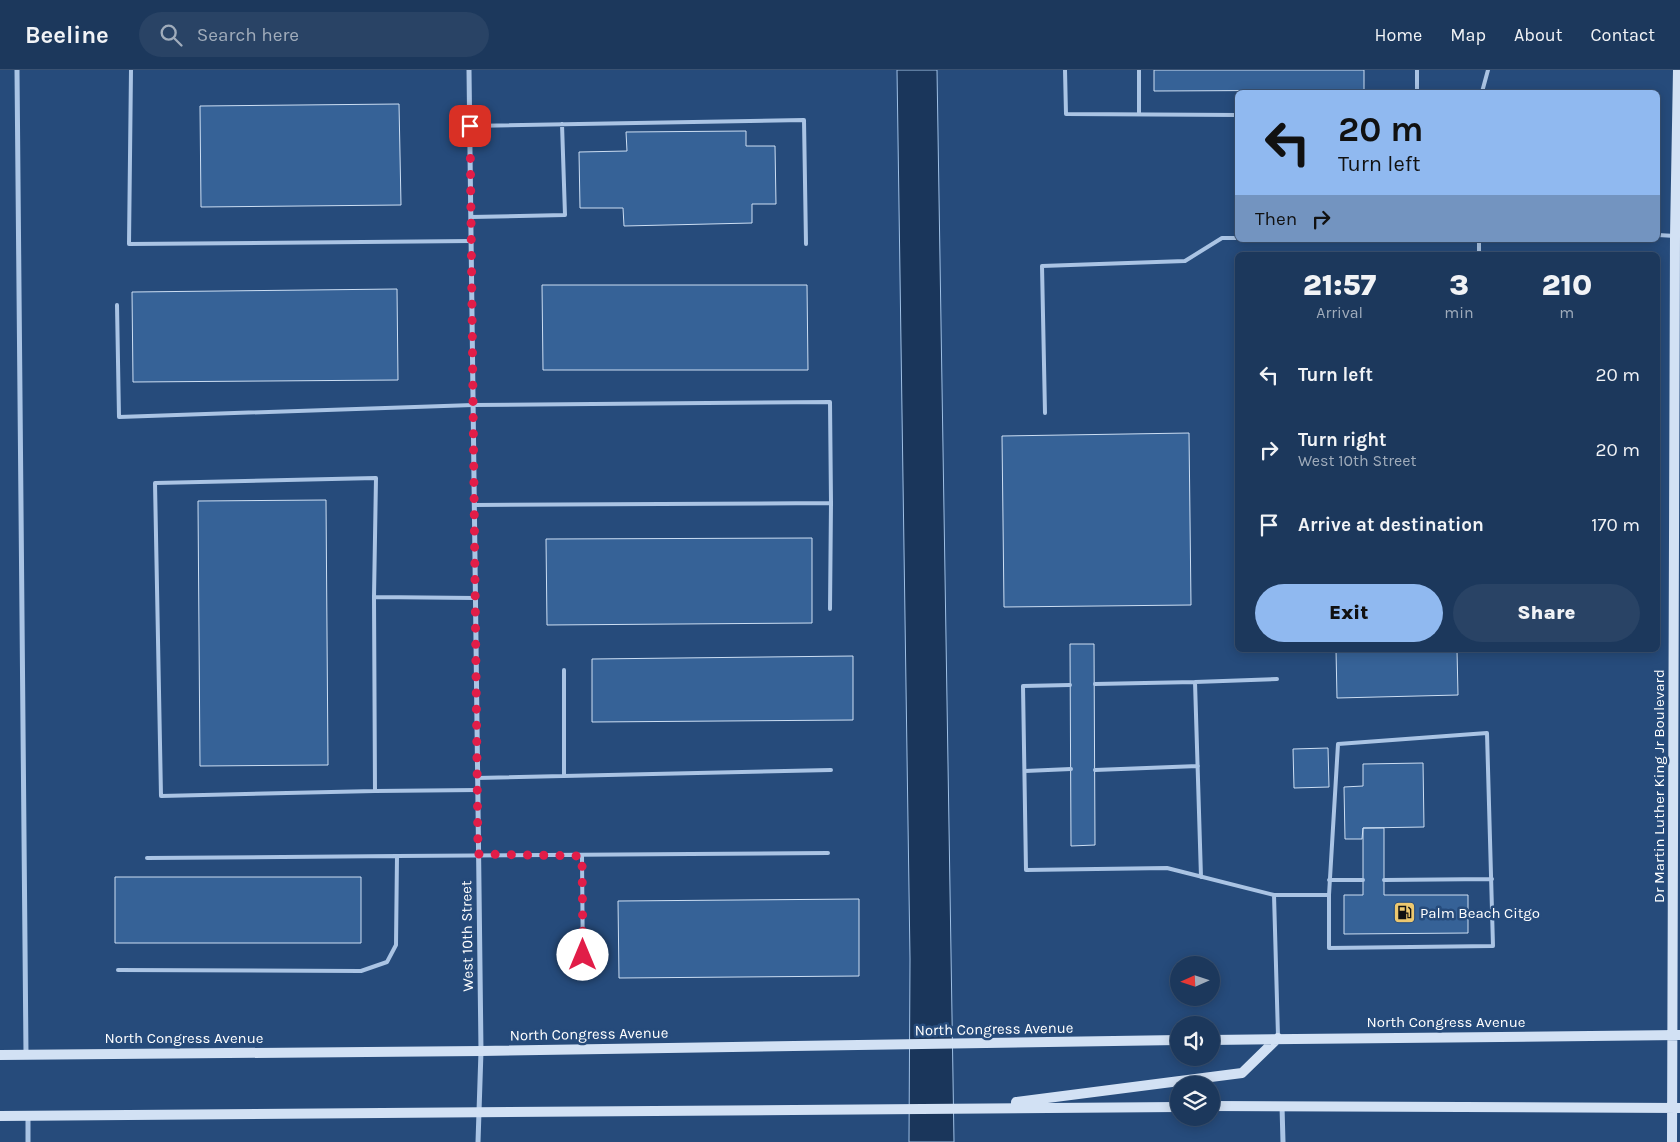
<!DOCTYPE html>
<style>
:root{--surface:#1c385c;--page:#294365;--text:#f1f3f6;--muted:#a0acbb;--line:#3a5272;--accent:#90b9f0}
body{margin:0;font-family:Karla,sans-serif;background:var(--page);color:var(--text);height:100vh;display:flex;flex-direction:column;font-size:19px;white-space:nowrap}
*{box-sizing:border-box;margin:0}
p{font-size:16px;color:var(--muted)}
.icon{flex:none;width:28px;height:28px;fill:none;stroke:currentColor;stroke-width:2;stroke-linecap:round;stroke-linejoin:round}
.map{position:relative;flex:1;overflow:hidden}
.drawer{position:absolute;left:1235px;top:182px;width:425px;height:400px;display:flex;flex-direction:column;background:var(--surface);border-radius:8px;box-shadow:0 2px 12px #0003,0 0 0 1px var(--line)}
.drawer>*{flex:none}
.top-card{position:absolute;left:1235px;top:20px;width:425px;height:152px;border-radius:8px;box-shadow:0 2px 12px #0003,0 0 0 1px var(--line);background:#90b9f0;color:#111;overflow:hidden}
.needle{width:32px;rotate:267deg}
.fabs{position:absolute;left:1170px;top:886px;display:grid;gap:10px}
.fabs a{display:grid;place-items:center;width:50px;height:50px;border-radius:50%;background:var(--surface);box-shadow:0 2px 12px #0003,0 0 0 1px var(--line);font-size:25px}
.pin{position:absolute;display:grid;place-items:center;width:42px;height:42px;color:#fff;margin:-21px;border-radius:10px;box-shadow:0 2px 8px #0006}
.me{position:absolute;width:55px;margin:-28px;rotate:0deg;stroke-linejoin:round;filter:drop-shadow(0 0 4px #0008)}
.turn{display:flex;align-items:center;gap:18px;height:105px;padding:0 20px;font-size:22px}
.turn .icon{width:65px;height:65px;stroke-width:2.5}
.turn b{display:block;font-size:35px;line-height:42px}
.then{display:flex;align-items:center;height:48px;padding:0 20px;background:#0003;gap:10px;font-size:19px}
.eta{display:flex;justify-content:space-evenly;align-items:center;height:85px;text-align:center}
.eta b{font-size:30px;font-weight:800;line-height:35px}
.action{display:flex;gap:10px;margin-top:auto;padding:10px 20px}
.action a{flex:1;height:58px;border-radius:30px;background:var(--accent);color:#111;font-size:20px;font-weight:800;line-height:58px;text-align:center}
.action a+a{background:var(--page);color:var(--text)}
ul{padding:0;list-style:none}
li{display:flex;align-items:center;gap:15px;height:75px;padding:0 20px}
li div{flex:1}
li b{display:block;font-size:19px}
li em{font-style:normal}
header{display:flex;align-items:center;gap:30px;box-sizing:border-box;height:70px;padding:0 25px;background:var(--surface);border-bottom:1px solid var(--line)}
header strong{font-size:24px}
nav{display:flex;gap:28px;margin-inline-start:auto;font-size:18px}
.search{width:350px;height:45px;background:var(--page);display:flex;align-items:center;gap:12px;box-sizing:border-box;padding:0 18px;border-radius:28px;color:var(--muted);font-size:19px}
.map>svg:first-child{display:block}
</style>
<header>
<strong>Beeline</strong>
<div class="search"><svg class="icon" aria-label="search" viewBox="0 0 24 24"><circle cx="10" cy="10" r="6"/><path d="M15 15l6 6"/></svg>Search here</div>
<nav><a>Home</a><a>Map</a><a>About</a><a>Contact</a></nav>
</header>
<div class="map">
<svg width="1680" height="1072" viewBox="0 0 1680 1072">
<rect width="100%" height="100%" fill="#264b7b"/>
<path fill="#1a365b" stroke="#9ebfe4" d="M897 0H937L954 1072H909L910 889Z"/>
<path fill="#366297" stroke="#ccdef3" d="M1154 0H1364V20L1154 21Z
M399 34 401 135 201 137 200 36Z
M746 61V76H775L776 134H752V153L624 156 623 138H580L579 82 627 81 626 62Z
M542 215H807L808 300H543Z
M397 219 398 310 133 312 132 222Z
M1189 363 1191 535 1004 537 1002 366Z
M326 430 328 695 200 696 198 431Z
M812 468V553L547 555 546 469Z
M1070 574H1094L1095 775 1071 776Z
M1336 580H1457L1458 625 1337 628Z
M853 586V650L592 652V589Z
M1328 678 1329 717 1294 718 1293 679Z
M1423 693 1424 757 1363 758 1362 769H1345L1344 717 1363 716V694Z
M1363 758H1384V825H1468V863L1344 864V825H1363Z
M115 807H361V873H115Z
M859 829V906L619 908 618 831Z"/>
<g fill="none" stroke-linecap="round" stroke-linejoin="round">
<path stroke="#aac4e4" stroke-width="4" d="M131 0 129 174 471 171
M1065 0 1066 44 1238 45
M1139 0V44
M1417 0V22
M1482 22 1488 0
M470 56 804 50 806 174
M471 147 565 145 562 54
M1658 165 1675 166
M1479 170V185
M117 235 119 347 473 335 830 332 831 433 474 435
M1045 343 1042 196 1185 191 1222 168H1238
M374 527 475 528
M830 539 831 433
M1195 612 1277 609
M1095 614 1195 612 1201 807
M1070 615 1023 616 1026 800 1167 798 1274 825
M1095 700 1198 696
M1025 701 1071 699
M564 706V600
M477 708 831 700
M375 721 374 527 376 408 155 413 161 726 375 721 478 720
M582 786 583 905
M147 788 397 786
M1329 810H1363
M1384 810 1492 809
M118 900 361 901 387 892 396 875 397 786 828 783
M1278 966 1274 825H1329V878L1493 876 1487 663 1338 674 1329 825"/>
<path stroke="#aac4e4" stroke-width="5" d="M17 0 26 984
M469 0 481 981 478 1072
M1282 1036 1283 1072
M28 1046V1072"/>
<path stroke="#d2e1f4" stroke-width="10" d="M1211 970 1679 965
M0 985 481 981 1179 970
M1016 1032 1242 1003 1278 968
M1211 1036 1680 1038
M0 1046 1179 1037
M1672 1072 1675 166 1678 0"/>
</g>
<g fill="none" stroke-linecap="round" stroke-linejoin="round">
<path stroke="#e11d48" stroke-width="9" stroke-dasharray="0 16.2" d="M470 56 478 784 582 786 583 885"/>
</g>
<defs>
<symbol id="fuel-square" viewBox="-11 -11 22 22"><rect x="-9" y="-9" width="18" height="18" rx="4" fill="#edc86f" stroke="#264b7b"/><path d="M-5.5-6h7V0h2V4h1.3V-2.5L3-4.5l.8-.8L6-3V5H2.5V1h-1V6h-7ZM-4.2-4.7v3.2H.2V-4.7Z" fill="#111"/></symbol>
</defs>
<g fill-rule="evenodd">
<use href="#fuel-square" x="1392" y="830" width="25" height="25"/>
</g>
<g text-anchor="middle" stroke-width="5" stroke-linejoin="round" paint-order="stroke">
<g font-size="15" fill="#fff" stroke="#264b7b">
<text transform="translate(1659 716) rotate(-90)" y="5">Dr Martin Luther King Jr Boulevard</text>
<text transform="translate(467 866) rotate(-91)" y="5">West 10th Street</text>
<text x="1446" y="957">North Congress Avenue</text>
<text transform="translate(994 959) rotate(-1)" y="5">North Congress Avenue</text>
<text transform="translate(589 964) rotate(-1)" y="5">North Congress Avenue</text>
<text x="184" y="973">North Congress Avenue</text>
</g>
<g font-size="15" fill="#fff" stroke="#264b7b" text-anchor="start">
<text x="1420" y="848">Palm Beach Citgo</text>
</g>
</g>
</svg>
<div class="fabs">
<a><svg class="needle" viewBox="-14 -14 28 28"><path d="M0-13l5 13h-10z" fill="#e53935"/><path d="M0 13l5-13h-10z" fill="#a0acbb"/></svg></a>
<a><svg class="icon" aria-label="sound" viewBox="0 0 24 24"><path d="M4 9h4l5-4v14l-5-4H4zM17 9q2 3 0 6"/></svg></a>
<a><svg class="icon" aria-label="layers" viewBox="0 0 24 24"><path d="M12 4l9 5-9 5-9-5zM3 14l9 5 9-5"/></svg></a>
</div>
<div class="pin" style="left:470px;top:56px;background:#d93025"><svg class="icon" aria-label="arrive" viewBox="0 0 24 24"><path d="M6 21V4h12l-3 4 3 4H6"/></svg></div>
<svg class="me" style="left:583px;top:885px" viewBox="-20 -20 40 40"><circle r="19" fill="#fff"/><path d="M0-13L10 11 0 6-10 11z" fill="#e11d48"/></svg>
<div class="top-card">
<div class="turn"><svg class="icon" aria-label="left" viewBox="0 0 24 24"><path d="M17 20v-9H6M10 6l-5 5 5 5"/></svg><div><b>20 m</b>Turn left</div></div>
<div class="then">Then<svg class="icon" aria-label="right" viewBox="0 0 24 24"><path d="M7 20v-9h11M14 6l5 5-5 5"/></svg></div>
</div>
<section class="drawer">
<div class="eta">
<div><b>21:57</b><p>Arrival</p></div>
<div><b>3</b><p>min</p></div>
<div><b>210</b><p>m</p></div>
</div>
<ul>
<li><svg class="icon" aria-label="left" viewBox="0 0 24 24"><path d="M17 20v-9H6M10 6l-5 5 5 5"/></svg><div><b>Turn left</b></div><em>20 m</em></li>
<li><svg class="icon" aria-label="right" viewBox="0 0 24 24"><path d="M7 20v-9h11M14 6l5 5-5 5"/></svg><div><b>Turn right</b><p>West 10th Street</p></div><em>20 m</em></li>
<li><svg class="icon" aria-label="arrive" viewBox="0 0 24 24"><path d="M6 21V4h12l-3 4 3 4H6"/></svg><div><b>Arrive at destination</b></div><em>170 m</em></li>
</ul>
<div class="action"><a>Exit</a><a>Share</a></div>
</section>
</div>
